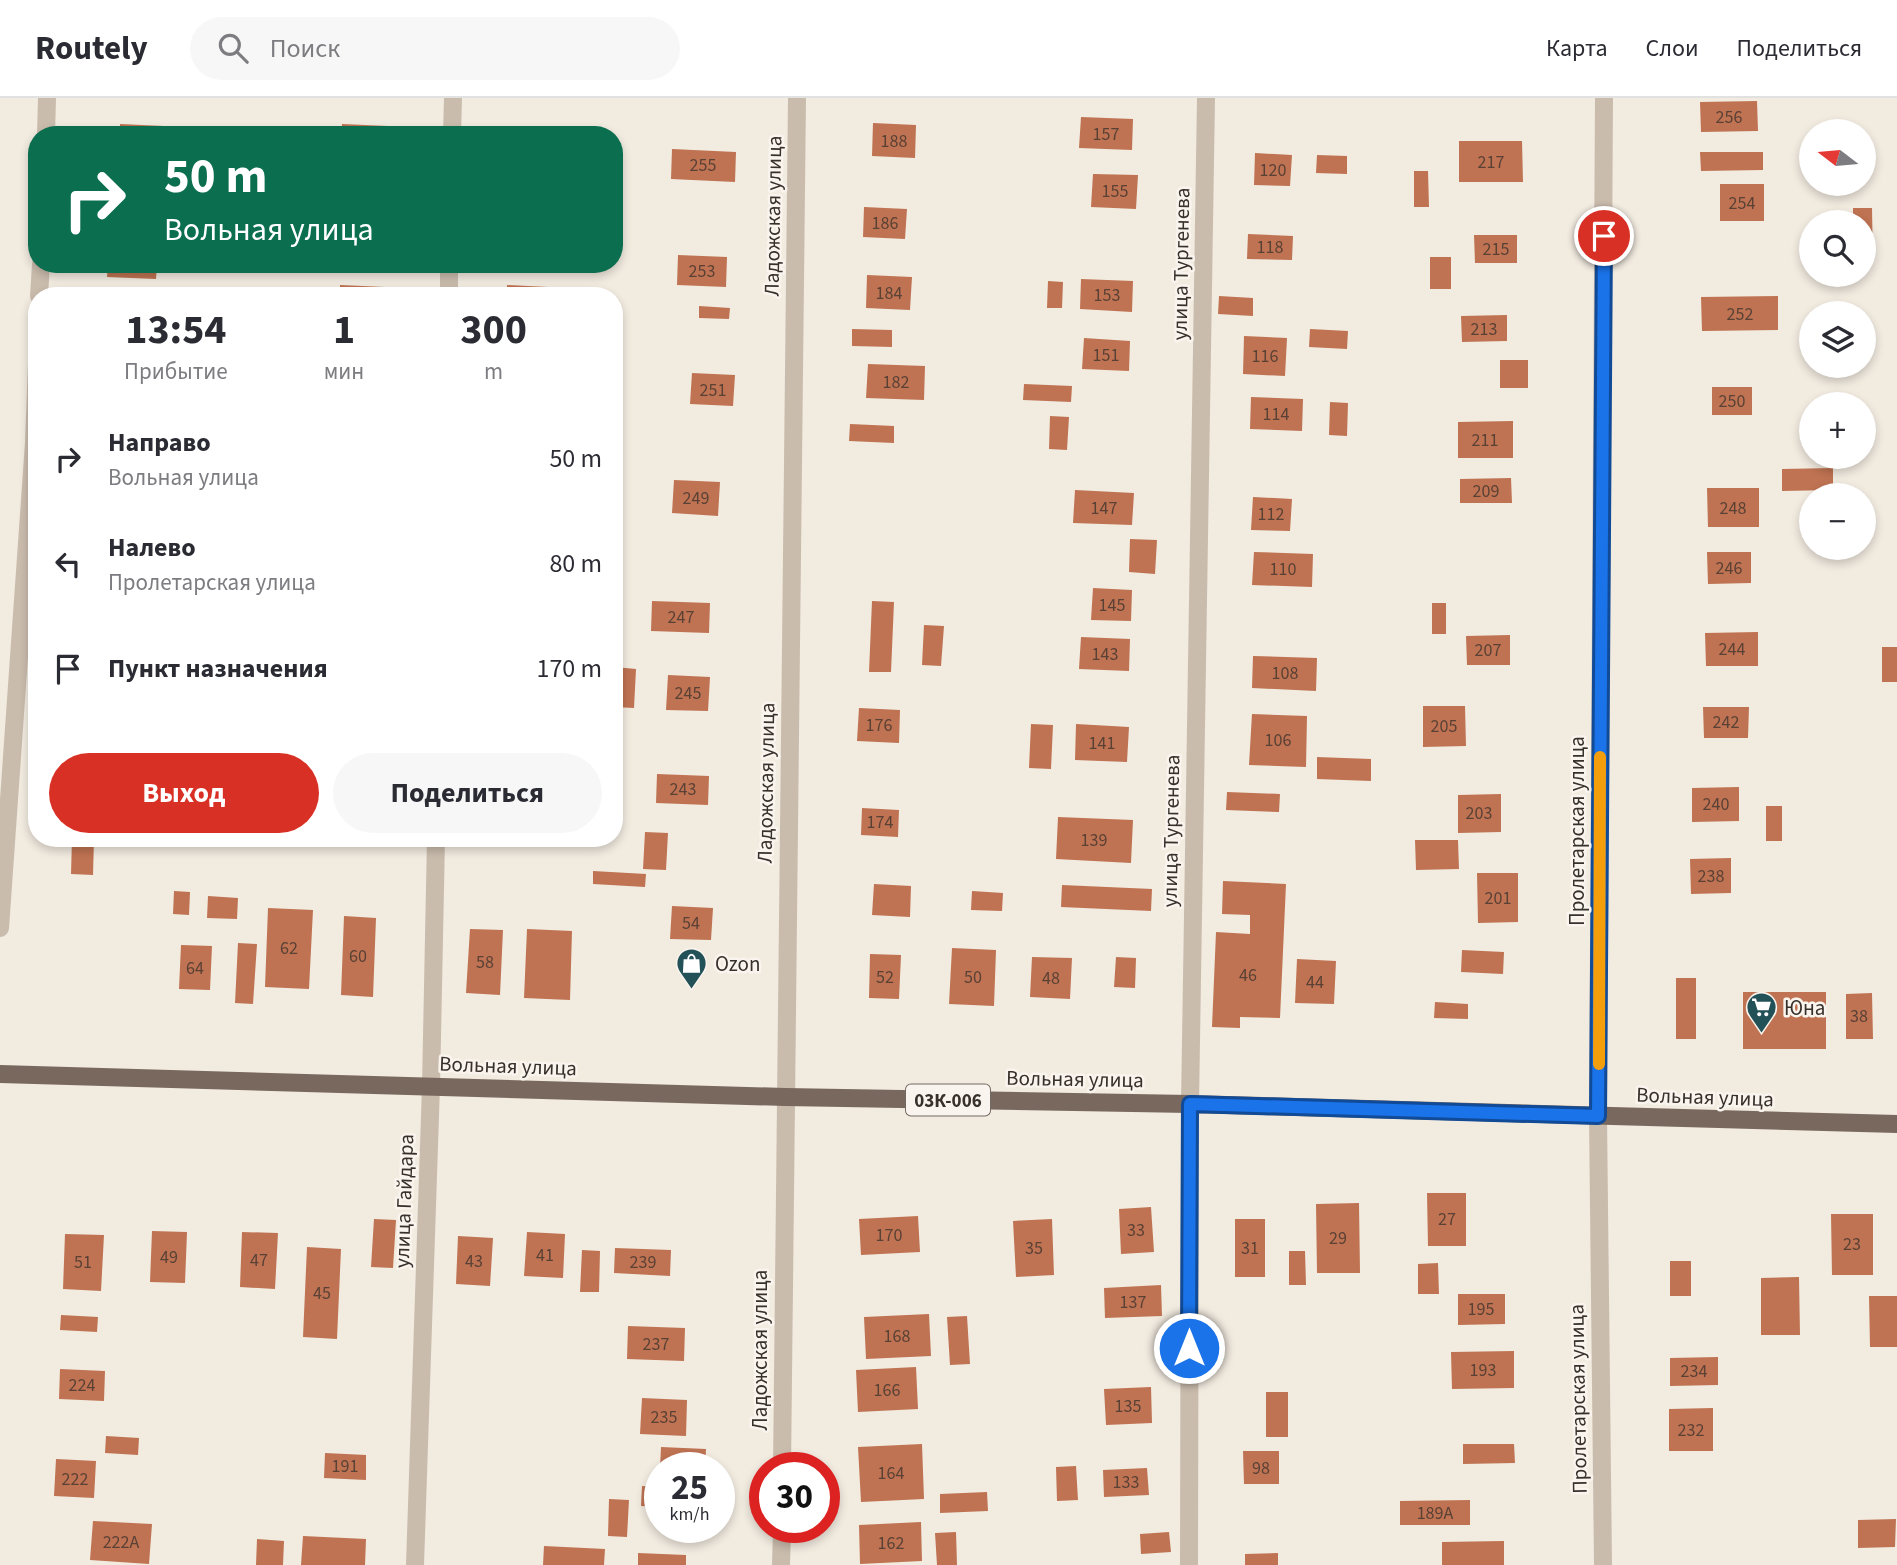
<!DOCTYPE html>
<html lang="ru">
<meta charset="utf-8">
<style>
:root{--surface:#fff;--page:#f7f7f7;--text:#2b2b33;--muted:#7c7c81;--line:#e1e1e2;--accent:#d93025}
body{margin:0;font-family:"Source Sans 3",sans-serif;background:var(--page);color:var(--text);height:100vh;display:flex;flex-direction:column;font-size:26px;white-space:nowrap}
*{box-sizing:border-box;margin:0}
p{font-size:23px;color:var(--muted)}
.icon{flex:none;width:38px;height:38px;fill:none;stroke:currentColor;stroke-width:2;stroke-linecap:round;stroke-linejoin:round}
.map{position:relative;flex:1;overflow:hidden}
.panel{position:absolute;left:28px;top:189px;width:595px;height:560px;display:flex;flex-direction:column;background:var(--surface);border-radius:28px;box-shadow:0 4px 10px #0003}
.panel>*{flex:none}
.banner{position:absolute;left:28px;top:28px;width:595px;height:147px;border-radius:28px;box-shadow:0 4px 10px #0003;background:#0b6e4f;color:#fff;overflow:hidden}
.needle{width:46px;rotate:286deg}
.tools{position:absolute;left:1799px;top:21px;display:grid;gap:14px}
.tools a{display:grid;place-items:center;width:77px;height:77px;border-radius:50%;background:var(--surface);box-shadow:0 4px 10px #0003;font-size:35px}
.speed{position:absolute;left:644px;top:1354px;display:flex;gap:14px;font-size:35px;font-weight:700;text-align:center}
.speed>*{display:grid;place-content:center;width:91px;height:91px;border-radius:50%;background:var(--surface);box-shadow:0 4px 10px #0003;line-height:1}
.speed small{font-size:18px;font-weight:400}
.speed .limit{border:10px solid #d22;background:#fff;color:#111}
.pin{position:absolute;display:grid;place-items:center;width:60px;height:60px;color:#fff;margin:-30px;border:4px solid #fff;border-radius:50%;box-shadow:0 2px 7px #0007}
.me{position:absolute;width:77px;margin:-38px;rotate:0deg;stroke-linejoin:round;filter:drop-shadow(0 0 5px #0008)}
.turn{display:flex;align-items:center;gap:24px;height:147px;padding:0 21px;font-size:32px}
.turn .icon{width:91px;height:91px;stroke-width:2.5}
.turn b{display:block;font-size:49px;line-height:60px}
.eta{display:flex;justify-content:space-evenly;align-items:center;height:119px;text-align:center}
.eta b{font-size:42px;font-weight:700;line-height:49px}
.cta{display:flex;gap:14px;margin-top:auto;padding:14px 21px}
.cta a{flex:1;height:80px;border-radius:42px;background:var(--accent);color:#fff;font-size:28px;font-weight:700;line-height:80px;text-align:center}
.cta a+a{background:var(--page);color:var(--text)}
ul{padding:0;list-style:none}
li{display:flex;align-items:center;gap:21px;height:105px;padding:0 21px}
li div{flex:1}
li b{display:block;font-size:26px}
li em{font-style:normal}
header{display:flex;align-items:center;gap:42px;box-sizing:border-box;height:98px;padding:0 35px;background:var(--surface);border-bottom:2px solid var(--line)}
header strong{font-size:33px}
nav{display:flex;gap:38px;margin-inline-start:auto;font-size:24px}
.search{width:490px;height:63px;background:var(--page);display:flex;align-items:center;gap:18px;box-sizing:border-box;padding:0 24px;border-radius:38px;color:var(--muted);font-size:26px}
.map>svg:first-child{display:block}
</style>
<header>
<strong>Routely</strong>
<div class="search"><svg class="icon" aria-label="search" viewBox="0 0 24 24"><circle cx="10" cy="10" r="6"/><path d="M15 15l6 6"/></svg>Поиск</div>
<nav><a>Карта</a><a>Слои</a><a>Поделиться</a></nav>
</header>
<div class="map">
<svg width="1897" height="1467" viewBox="0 0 1897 1467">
<rect width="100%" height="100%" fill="#f2ebe0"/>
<path fill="#bf7352" d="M1757 3 1758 33 1701 34 1700 4Z
M1081 19 1133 21 1132 52 1079 50Z
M873 25 916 27 915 60 872 58Z
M120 26 186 29V37H120Z
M342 26 388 28 387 37H341Z
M1459 43H1522L1523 84H1459Z
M672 51 736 54 735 84 671 81Z
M1700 54H1763V72L1701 73Z
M1255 55 1292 57 1290 88 1254 87Z
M1317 57 1347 58V76L1316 75Z
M1414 73H1428L1429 109H1414Z
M1093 76 1138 77 1136 111 1091 109Z
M1720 86H1764V123H1720Z
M864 109 907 111 905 141 863 139Z
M1853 110H1872L1873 164H1864V124H1853Z
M1248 136 1293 138 1292 162 1247 161Z
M1474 137H1517V165H1475Z
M678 157 727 159 726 189 677 187Z
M1430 159H1451V191H1430Z
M108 166H157L156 181 107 179Z
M867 177 912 179 910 212 866 210Z
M1081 181 1133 183 1132 214 1080 211Z
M1048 183 1063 184 1062 210H1047Z
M340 187 385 189V198H340Z
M507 187 548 189 547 198H507Z
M1219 198 1253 200V218L1218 216Z
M1778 198V232L1702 233 1701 199Z
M699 208 730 210 729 221 699 220Z
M1507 217V243L1462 244 1461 218Z
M852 231 892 232V249L852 248Z
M1310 231 1348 233 1347 251 1309 249Z
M1244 238 1287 240 1285 278 1243 276Z
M1084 240 1130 243 1129 273 1082 271Z
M1500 262H1528V290H1500Z
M868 266 925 268 924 302 866 300Z
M692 275 735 277 733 308 690 306Z
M1024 286 1072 288 1071 304 1023 302Z
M1712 289H1752V317H1712Z
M1251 299 1303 301 1302 333 1250 331Z
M1330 304 1348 305 1347 338 1329 337Z
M1050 318 1069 319 1067 352 1049 351Z
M1513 323V360H1458V324Z
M850 326 894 328V345L849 343Z
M1833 370V392L1782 393V371Z
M1511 380 1512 405H1460V381Z
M674 382 720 384 718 418 672 415Z
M1707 390H1759V429H1708Z
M1075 392 1134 395 1132 427 1073 425Z
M1253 399 1292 401 1290 433 1251 432Z
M1130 441 1157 442 1155 476 1129 474Z
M1254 454 1313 456 1312 489 1252 487Z
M1707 454H1751V485L1708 486Z
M1093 490 1132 492 1131 523 1091 522Z
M652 503 710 505 709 535 651 533Z
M872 503 894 504 891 574H869Z
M1432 505H1446V536H1432Z
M924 527 944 528 941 568 922 567Z
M1758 534V568H1706L1705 535Z
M1510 537V567H1467L1466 538Z
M1081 539 1130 541 1129 573 1079 571Z
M1882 549H1897V584H1882Z
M1253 558 1317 560 1316 593 1252 590Z
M615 569 636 571 634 610 614 609Z
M668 577 710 579 708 613 666 612Z
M1423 608H1465L1466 648 1423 649Z
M1703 609H1749L1748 640H1704Z
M859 610 900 612 899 645 857 643Z
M1252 616 1307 618 1306 669 1249 667Z
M1031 626 1053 627 1051 671 1029 670Z
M1076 626 1129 629 1127 664 1075 662Z
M1317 659 1371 661V683L1317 681Z
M657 676 709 678 708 707 656 705Z
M1739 689V723L1692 724V690Z
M1227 694 1280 696 1279 714 1226 712Z
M1501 696V734L1458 735V697Z
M1766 708H1782V743H1766Z
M862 710 899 712 898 739 861 737Z
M1058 719 1133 722 1131 765 1056 761Z
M645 734 668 735 666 772 643 771Z
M72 740H94L93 777 71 776Z
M1415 742H1458L1459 771 1416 772Z
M1731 760V795L1691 796 1690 761Z
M593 773 646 776 645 789 593 786Z
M1477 775H1518V824L1478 825Z
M1223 783 1286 786 1280 920 1240 919V930L1212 929 1216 834 1250 836V817L1222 816Z
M874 786 911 788 910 819 872 817Z
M1062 787 1152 791 1151 813 1061 809Z
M174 793 190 794 189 817 173 816Z
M972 793 1003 795 1002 813 971 812Z
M208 798 238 800 237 821 207 820Z
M672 808 713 810 711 842 670 841Z
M268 810 313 812 309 891 265 889Z
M344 818 376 820 373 899 341 897Z
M470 831 503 832 500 897 466 895Z
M527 831 572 833 570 902 524 900Z
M238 845 257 846 253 906 235 905Z
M181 847 212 848 210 892 179 891Z
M952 850 996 852 994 908 949 906Z
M1462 852 1504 854 1503 876 1461 874Z
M870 856 901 857 899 901 869 900Z
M1032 859 1072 860 1070 901 1030 899Z
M1116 859 1136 860 1135 890 1114 889Z
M1297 861 1336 863 1334 906 1295 905Z
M1676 880H1696V941H1676Z
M1743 894H1826V951H1743Z
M1872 895 1873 941H1846V896Z
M1435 904 1468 906V921L1434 920Z
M1427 1095H1466V1148H1428Z
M1359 1105 1360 1175H1317L1316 1106Z
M1151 1109 1154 1154 1121 1156 1119 1111Z
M1831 1116H1873V1177H1832Z
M918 1118 920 1154 861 1157 859 1121Z
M374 1121 396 1122 393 1170 371 1169Z
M1052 1121 1054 1177 1016 1179 1013 1123Z
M1235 1121H1265V1179H1235Z
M152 1133 187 1134 185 1185 150 1184Z
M242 1134 278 1135 275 1191 240 1189Z
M527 1134 565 1136 563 1180 524 1178Z
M65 1136 104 1137 101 1193 63 1191Z
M458 1138 493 1140 490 1188 456 1186Z
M307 1149 341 1151 337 1241 303 1239Z
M615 1150 671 1152 670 1178 614 1175Z
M582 1152 600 1153 599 1194H580Z
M1289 1153H1305L1306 1187H1289Z
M1670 1163H1691V1198H1670Z
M1438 1165 1439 1196H1418V1166Z
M1799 1179 1800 1237H1761V1180Z
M1161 1187 1162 1218 1105 1220 1104 1190Z
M1458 1196H1505V1226L1458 1227Z
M1869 1198H1897V1249H1870Z
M929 1216 931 1258 866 1261 864 1219Z
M61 1217 98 1219 97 1234 60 1232Z
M967 1218 970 1266 950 1267 947 1219Z
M628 1228 685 1230 684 1263 627 1261Z
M1514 1253V1290L1452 1291 1451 1254Z
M1718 1259V1287L1670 1288V1260Z
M916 1269 918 1311 858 1314 856 1272Z
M60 1271 105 1273 104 1303 59 1301Z
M1151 1289 1152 1325 1106 1327 1104 1291Z
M1266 1294H1288V1339H1266Z
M642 1300 687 1302 686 1338 640 1336Z
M1713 1310V1353H1669V1311Z
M106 1338 139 1340 138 1357 105 1355Z
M922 1346 924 1401 861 1404 858 1349Z
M1463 1346H1514L1515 1365 1463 1366Z
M661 1349 706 1351 705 1370H660Z
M1243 1353H1279V1386H1244Z
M325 1355 366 1357V1382L324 1380Z
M56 1361 96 1363 94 1400 54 1398Z
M1076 1368 1078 1402 1057 1403 1056 1369Z
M1147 1370 1149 1397 1104 1399 1103 1372Z
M642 1388 660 1389V1409L641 1408Z
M987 1394 988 1413 940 1415V1396Z
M609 1401 629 1402 627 1439 608 1438Z
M1470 1402V1427H1400V1403Z
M1896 1421 1895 1449 1858 1450V1422Z
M93 1423 152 1426 149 1466 90 1462Z
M921 1424 922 1463 860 1466 859 1427Z
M956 1434 957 1467H937L935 1435Z
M1169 1434 1171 1454 1141 1456 1140 1436Z
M303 1438 366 1441 365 1467H301Z
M257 1441 284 1443 283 1467H256Z
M1504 1443V1467H1442V1444Z
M544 1448 605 1451 604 1467H543Z
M638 1455 686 1457V1467H638Z
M1278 1455V1467H1245V1456Z"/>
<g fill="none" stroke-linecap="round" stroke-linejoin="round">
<path stroke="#cabcad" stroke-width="18" d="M46 37 47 0
M452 37 453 0
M39 198 41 166
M449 198V166
M0 830 34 345 37 265
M782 1370 797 0
M415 1467 431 988 436 740
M781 1467 782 1430
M1189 1467 1190 1006 1206 0"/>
<path stroke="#cabcad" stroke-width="18" d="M1603 1467 1598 1018 1604 0"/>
<path stroke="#79685d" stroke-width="18" d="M0 976 785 999 1190 1006 1897 1026"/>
</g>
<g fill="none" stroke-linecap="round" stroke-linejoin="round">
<defs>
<path id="route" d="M1189 1250 1190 1006 1598 1018 1604 138"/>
</defs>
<use href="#route" stroke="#114b97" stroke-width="18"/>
<use href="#route" stroke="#1a73e8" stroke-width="12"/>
<path stroke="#f59e0b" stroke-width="12" d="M1599 966 1600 659"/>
</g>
<defs>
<symbol id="shop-pin" viewBox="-11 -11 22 30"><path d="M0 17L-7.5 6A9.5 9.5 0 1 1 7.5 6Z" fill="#235158" stroke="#f9f4ed"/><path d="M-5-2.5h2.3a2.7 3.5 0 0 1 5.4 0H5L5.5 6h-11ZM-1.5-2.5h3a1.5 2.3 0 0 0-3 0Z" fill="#fff"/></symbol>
<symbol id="supermarket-pin" viewBox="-11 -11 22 30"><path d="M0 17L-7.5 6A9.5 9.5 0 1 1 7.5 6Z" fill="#235158" stroke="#f9f4ed"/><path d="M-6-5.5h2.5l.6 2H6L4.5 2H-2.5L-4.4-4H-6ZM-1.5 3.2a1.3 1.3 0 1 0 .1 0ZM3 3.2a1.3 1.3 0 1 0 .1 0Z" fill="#fff"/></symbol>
</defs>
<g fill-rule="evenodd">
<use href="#shop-pin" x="674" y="848" width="35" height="47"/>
<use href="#supermarket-pin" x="1744" y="892" width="35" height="47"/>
</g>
<g text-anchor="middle" stroke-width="5" stroke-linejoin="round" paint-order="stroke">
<g font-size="18" fill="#5a4135">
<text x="1729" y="25">256</text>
<text x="1106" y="42">157</text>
<text x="894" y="49">188</text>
<text x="1491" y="70">217</text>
<text x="703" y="73">255</text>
<text x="1273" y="78">120</text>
<text x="1115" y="99">155</text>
<text x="1742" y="111">254</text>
<text x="885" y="131">186</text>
<text x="1270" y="155">118</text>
<text x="1496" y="157">215</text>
<text x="702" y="179">253</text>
<text x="889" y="201">184</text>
<text x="1107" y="203">153</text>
<text x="1740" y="222">252</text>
<text x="1484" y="237">213</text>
<text x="1106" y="263">151</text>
<text x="1265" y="264">116</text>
<text x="896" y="290">182</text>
<text x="713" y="298">251</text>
<text x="1732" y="309">250</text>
<text x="1276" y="322">114</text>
<text x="1485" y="348">211</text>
<text x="1486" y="399">209</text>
<text x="696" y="406">249</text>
<text x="1104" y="416">147</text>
<text x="1733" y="416">248</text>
<text x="1271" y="422">112</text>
<text x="1729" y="476">246</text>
<text x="1283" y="477">110</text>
<text x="1112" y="513">145</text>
<text x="681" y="525">247</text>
<text x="1732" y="557">244</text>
<text x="1488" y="558">207</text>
<text x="1105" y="562">143</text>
<text x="1285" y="581">108</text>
<text x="688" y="601">245</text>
<text x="1726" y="630">242</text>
<text x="879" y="633">176</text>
<text x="1444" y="634">205</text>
<text x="1278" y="648">106</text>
<text x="1102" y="651">141</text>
<text x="683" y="697">243</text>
<text x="1716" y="712">240</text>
<text x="1479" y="721">203</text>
<text x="880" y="730">174</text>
<text x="1094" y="748">139</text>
<text x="1711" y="784">238</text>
<text x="1498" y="806">201</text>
<text x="691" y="831">54</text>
<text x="289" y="856">62</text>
<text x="358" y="864">60</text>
<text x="485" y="870">58</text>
<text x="195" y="876">64</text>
<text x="1248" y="883">46</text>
<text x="885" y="885">52</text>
<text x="973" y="885">50</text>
<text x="1051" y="886">48</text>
<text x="1315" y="890">44</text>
<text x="1859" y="924">38</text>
<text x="1447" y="1127">27</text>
<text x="1136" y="1138">33</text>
<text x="889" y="1143">170</text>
<text x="1338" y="1146">29</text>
<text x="1852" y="1152">23</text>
<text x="1034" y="1156">35</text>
<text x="1250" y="1156">31</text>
<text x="545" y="1163">41</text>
<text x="169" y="1165">49</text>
<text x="259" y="1168">47</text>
<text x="474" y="1169">43</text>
<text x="83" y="1170">51</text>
<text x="643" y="1170">239</text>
<text x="322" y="1201">45</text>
<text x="1133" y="1210">137</text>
<text x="1481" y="1217">195</text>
<text x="897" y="1244">168</text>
<text x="656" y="1252">237</text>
<text x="1483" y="1278">193</text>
<text x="1694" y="1279">234</text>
<text x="82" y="1293">224</text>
<text x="887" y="1298">166</text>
<text x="1128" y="1314">135</text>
<text x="664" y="1325">235</text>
<text x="1691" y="1338">232</text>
<text x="345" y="1374">191</text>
<text x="1261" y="1376">98</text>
<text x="891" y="1381">164</text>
<text x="75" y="1387">222</text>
<text x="1126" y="1390">133</text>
<text x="1435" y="1421">189А</text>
<text x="121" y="1450">222А</text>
<text x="891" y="1451">162</text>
</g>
<rect fill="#f9f4ed" stroke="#726b65" stroke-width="2" x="906" y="986.5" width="84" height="31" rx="5"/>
<g font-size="19" font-weight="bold" fill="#38302b">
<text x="948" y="1009">03К-006</text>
</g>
<g font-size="21" fill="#38302b" stroke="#f9f4ed">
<text transform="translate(773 118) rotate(-89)" y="7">Ладожская улица</text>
<text transform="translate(1181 166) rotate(-89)" y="7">улица Тургенева</text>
<text transform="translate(766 685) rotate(-89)" y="7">Ладожская улица</text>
<text transform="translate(1171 733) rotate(-89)" y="7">улица Тургенева</text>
<text transform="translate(1577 733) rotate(-90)" y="7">Пролетарская улица</text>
<text transform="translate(508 968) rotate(2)" y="7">Вольная улица</text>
<text transform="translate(1075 981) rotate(1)" y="7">Вольная улица</text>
<text transform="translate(1705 999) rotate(2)" y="7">Вольная улица</text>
<text transform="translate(404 1103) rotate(-88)" y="7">улица Гайдара</text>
<text transform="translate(760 1252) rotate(-90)" y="7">Ладожская улица</text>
<text transform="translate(1578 1301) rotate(-91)" y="7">Пролетарская улица</text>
</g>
<g font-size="21" fill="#38302b" stroke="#f9f4ed" text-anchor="start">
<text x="715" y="873">Ozon</text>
<text x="1784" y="917">Юна</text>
</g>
</g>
</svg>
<div class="tools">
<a><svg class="needle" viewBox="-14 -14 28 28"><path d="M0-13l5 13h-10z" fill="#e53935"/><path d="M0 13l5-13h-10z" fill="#7c7c81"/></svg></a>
<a><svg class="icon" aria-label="search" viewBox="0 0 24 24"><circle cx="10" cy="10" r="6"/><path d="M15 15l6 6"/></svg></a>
<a><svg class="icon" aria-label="layers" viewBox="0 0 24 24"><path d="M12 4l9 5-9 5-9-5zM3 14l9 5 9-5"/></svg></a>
<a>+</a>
<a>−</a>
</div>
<div class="speed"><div>25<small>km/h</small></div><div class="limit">30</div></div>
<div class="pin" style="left:1604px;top:138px;background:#d93025"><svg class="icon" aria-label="arrive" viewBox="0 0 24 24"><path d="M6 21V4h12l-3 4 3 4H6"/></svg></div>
<svg class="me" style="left:1189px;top:1250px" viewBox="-20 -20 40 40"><circle r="17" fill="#1a73e8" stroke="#fff" stroke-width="3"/><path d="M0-11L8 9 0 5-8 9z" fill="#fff"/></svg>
<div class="banner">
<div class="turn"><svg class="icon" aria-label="right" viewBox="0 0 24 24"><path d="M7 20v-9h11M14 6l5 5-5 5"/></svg><div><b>50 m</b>Вольная улица</div></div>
</div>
<section class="panel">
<div class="eta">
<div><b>13:54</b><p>Прибытие</p></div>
<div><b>1</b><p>мин</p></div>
<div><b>300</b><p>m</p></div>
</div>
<ul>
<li><svg class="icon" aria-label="right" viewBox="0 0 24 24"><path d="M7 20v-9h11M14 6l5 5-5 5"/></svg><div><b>Направо</b><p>Вольная улица</p></div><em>50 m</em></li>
<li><svg class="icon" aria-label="left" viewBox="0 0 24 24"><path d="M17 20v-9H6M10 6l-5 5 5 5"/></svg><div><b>Налево</b><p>Пролетарская улица</p></div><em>80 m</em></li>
<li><svg class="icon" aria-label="arrive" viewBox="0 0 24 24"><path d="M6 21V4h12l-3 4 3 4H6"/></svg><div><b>Пункт назначения</b></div><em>170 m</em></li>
</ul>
<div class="cta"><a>Выход</a><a>Поделиться</a></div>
</section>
</div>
